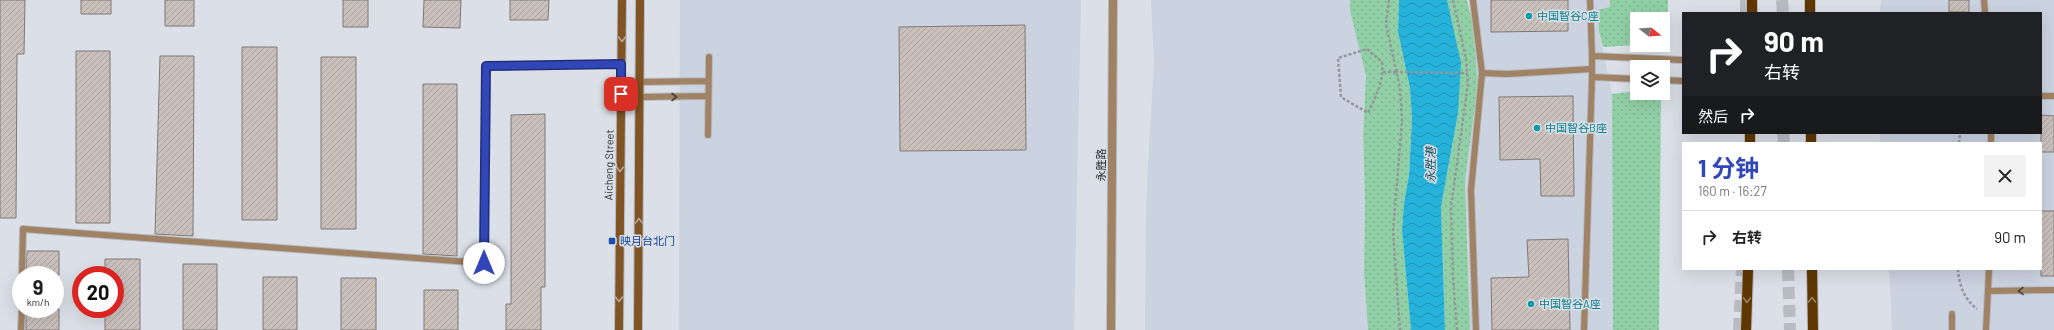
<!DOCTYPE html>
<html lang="zh">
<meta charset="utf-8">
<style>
:root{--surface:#fff;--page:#f2f2f2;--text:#222;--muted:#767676;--line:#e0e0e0;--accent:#3147b8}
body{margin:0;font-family:Barlow,"Noto Sans SC",sans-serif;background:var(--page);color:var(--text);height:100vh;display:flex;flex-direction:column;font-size:15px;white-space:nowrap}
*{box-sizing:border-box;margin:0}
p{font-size:13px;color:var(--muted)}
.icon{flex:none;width:22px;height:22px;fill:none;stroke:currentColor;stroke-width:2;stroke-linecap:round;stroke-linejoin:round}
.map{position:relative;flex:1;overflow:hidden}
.sheet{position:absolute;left:1682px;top:142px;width:360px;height:128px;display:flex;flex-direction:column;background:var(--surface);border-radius:0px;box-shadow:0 4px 16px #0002}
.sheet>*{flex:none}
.banner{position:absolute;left:1682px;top:12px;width:360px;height:122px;border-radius:0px;box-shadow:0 4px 16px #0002;background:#202124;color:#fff;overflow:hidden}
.needle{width:26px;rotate:107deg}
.controls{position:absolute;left:1630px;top:12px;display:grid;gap:8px}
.controls a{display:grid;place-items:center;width:40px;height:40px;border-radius:0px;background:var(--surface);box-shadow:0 4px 16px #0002;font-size:20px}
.speed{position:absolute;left:12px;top:266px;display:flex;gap:8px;font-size:20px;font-weight:700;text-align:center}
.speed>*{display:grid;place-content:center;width:52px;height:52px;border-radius:50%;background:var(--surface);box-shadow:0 4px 16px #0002;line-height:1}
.speed small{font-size:10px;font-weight:400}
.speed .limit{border:6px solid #d22;background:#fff;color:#111}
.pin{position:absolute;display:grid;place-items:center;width:34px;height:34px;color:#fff;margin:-17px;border-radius:8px;box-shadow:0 2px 6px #0006}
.me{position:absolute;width:44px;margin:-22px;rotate:0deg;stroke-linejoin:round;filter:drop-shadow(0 0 3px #0008)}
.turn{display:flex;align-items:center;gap:14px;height:84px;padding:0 16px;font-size:18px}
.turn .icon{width:52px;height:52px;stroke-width:2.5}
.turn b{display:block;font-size:28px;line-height:34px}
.then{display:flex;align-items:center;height:38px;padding:0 16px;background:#0003;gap:8px;font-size:15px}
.round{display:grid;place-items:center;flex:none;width:42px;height:42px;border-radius:0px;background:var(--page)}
.headline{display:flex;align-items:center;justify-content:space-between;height:68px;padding:0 16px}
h1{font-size:24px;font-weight:700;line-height:30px;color:var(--accent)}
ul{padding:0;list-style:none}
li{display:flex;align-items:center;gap:12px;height:52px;padding:0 16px;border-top:1px solid var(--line)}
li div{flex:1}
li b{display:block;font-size:15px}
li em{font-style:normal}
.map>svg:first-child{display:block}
</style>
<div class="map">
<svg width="2054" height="330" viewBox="0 0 2054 330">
<defs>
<pattern id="grass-dots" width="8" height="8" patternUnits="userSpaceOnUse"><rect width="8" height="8" fill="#91d0a6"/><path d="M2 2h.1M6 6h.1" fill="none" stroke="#7db38f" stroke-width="1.8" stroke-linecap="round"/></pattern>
<pattern id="water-waves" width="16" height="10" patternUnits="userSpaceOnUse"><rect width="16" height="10" fill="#26b3db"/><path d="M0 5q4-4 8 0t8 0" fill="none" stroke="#2192b2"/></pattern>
<pattern id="building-hatch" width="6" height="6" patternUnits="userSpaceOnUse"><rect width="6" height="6" fill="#c9c0bc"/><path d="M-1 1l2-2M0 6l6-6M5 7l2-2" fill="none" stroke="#ada5a2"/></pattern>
</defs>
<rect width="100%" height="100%" fill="#dbdfe7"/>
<path fill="#cbd2e0" d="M680 0H1081L1074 330H679Z
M1151 0H1350V11L1366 76 1363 135 1365 201 1364 272 1368 330H1145L1146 204 1154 62Z
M1469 0H1610V7L1599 32 1612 94 1613 330H1469L1468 248 1465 181 1478 83Z
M1881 0H2054V330H1892L1889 269H2041V143H1880V133H2041V13H1880Z"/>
<path fill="url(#grass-dots)" d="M1350 0H1399L1398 32 1410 88 1412 119 1409 175 1404 203 1402 230 1411 330H1368L1364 272 1365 201 1363 135 1366 76 1350 11Z
M1447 0H1467L1472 20 1478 83 1465 181 1470 330H1445L1441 207 1458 113Z
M1610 0H1668V43H1663V19H1637V45L1603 47 1599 32 1598 10 1610 7Z
M1637 91V93H1661L1659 330H1613L1612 94Z"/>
<path fill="url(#water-waves)" d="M1399 0H1447L1461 63 1458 113 1441 207 1445 330H1411L1402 230 1404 203 1409 175 1412 119 1410 88 1398 32Z"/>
<path fill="url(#building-hatch)" stroke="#807875" d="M0 0H25L24 54H17L16 218H0Z
M81 0H111V14H81Z
M165 0H194V26H165Z
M343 0H368V27H343Z
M424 0H461L460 28 423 27Z
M510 0H549L548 20H510Z
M1491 0H1568V31L1491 32Z
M1949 0H1969V12H1949Z
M1025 25 1026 150 900 151 899 27Z
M242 47H277V220H242Z
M76 51H110V223H76Z
M160 56H194L193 236 155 234Z
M321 57H356V229H321Z
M423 84H457V256L423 254Z
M1573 96 1574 196H1541L1540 159 1500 160 1499 97Z
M545 114V287H541V330H506V304H511V115Z
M2041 115 2054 116V152H2041Z
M2041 211H2054V276H2041Z
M1568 239 1570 330H1492L1491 278 1529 277 1527 240Z
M27 251H59V275H26Z
M105 259H140V330H105V309H115V275H105Z
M183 264H217V330H183Z
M263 277H297V330H263Z
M341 278H376V330H341Z
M424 290H458V330H424Z
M26 309H59V330H26Z"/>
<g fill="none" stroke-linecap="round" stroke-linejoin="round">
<path stroke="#b8bbc2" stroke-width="12" stroke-dasharray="12 6" stroke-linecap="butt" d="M1746 0V13
M1782 0 1783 13
M1783 133 1784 143
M1788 269 1790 330
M1739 330 1742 269"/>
<defs>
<path id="lane" d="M1473 0 1482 73 1471 190 1476 330
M1590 0 1592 56 1683 60
M1984 0 1985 13
M1592 56V77L1637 79
M1482 73 1507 74 1592 69
M1663 80 1683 81
M640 82 708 81
M2041 96H2054
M640 97 708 96
M708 135 709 57
M1991 143V133
M22 275 23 229 483 263 486 66 621 64
M1989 291 2054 290
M21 330 22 309
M1584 330 1592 77
M1952 330V314
M1986 330 1989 269"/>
<path id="street" d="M1111 330 1113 0"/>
<path id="secondary" d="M619 330 622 0
M638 330 640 0"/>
<path id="primary" d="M1810 0V13
M1752 13V0
M1811 133V143
M1750 143V133
M1812 269 1813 330
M1746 330 1748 269"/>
</defs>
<use href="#lane" stroke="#b8bbc2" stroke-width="8"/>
<use href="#street" stroke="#b8bbc2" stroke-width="10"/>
<use href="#secondary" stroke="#b8bbc2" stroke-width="10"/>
<use href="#primary" stroke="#b8bbc2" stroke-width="12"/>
<path stroke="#93969b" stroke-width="2.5" stroke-dasharray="3 2" stroke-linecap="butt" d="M1389 0 1386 24 1400 88 1402 121 1393 232 1400 330
M1453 0 1466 59 1468 83 1451 207 1453 277 1457 330
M1367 49 1382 62C1384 82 1376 95 1368 113L1341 97 1338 58Z
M1383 72H1395
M1461 73H1467
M1959 143 1960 133
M1958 269C1959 285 1964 299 1977 309"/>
<use href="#lane" stroke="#a08264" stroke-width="6"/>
<use href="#street" stroke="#a08264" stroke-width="8"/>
<use href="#secondary" stroke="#805425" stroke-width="8"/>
<use href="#primary" stroke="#603700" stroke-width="10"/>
<path stroke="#93969b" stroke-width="2.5" stroke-dasharray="3 2" stroke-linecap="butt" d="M1395 72 1461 73"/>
</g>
<defs><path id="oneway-chevron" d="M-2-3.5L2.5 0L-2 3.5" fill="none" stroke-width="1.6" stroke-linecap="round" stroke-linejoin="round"/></defs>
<g stroke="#b7a799">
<use href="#oneway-chevron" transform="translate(622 39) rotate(90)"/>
<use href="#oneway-chevron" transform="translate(620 169) rotate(91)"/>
<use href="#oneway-chevron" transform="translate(639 221) rotate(-90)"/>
<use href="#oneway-chevron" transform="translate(619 299) rotate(90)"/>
</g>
<g stroke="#48423c">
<use href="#oneway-chevron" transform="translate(674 97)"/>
<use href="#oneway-chevron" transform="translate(2021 291) rotate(179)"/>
</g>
<g stroke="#978368">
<use href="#oneway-chevron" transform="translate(1747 300) rotate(91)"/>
<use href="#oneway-chevron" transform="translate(1812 300) rotate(-91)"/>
</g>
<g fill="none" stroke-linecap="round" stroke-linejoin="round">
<defs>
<path id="route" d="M484 263 486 66 621 64V94"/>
</defs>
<use href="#route" stroke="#202e78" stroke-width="10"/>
<use href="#route" stroke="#3147b8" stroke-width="7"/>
</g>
<g fill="#0f9aa8" stroke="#dbdfe7" stroke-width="1.5">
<circle cx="1529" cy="16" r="4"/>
<circle cx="1537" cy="128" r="4"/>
<circle cx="1531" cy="304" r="4"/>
</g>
<rect fill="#1a4fb4" stroke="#dbdfe7" stroke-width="1.5" x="608" y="237" width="8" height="8" rx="2"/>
<g text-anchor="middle" stroke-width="3" stroke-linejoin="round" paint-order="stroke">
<g font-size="11" fill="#0d838f" stroke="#dbdfe7" text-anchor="start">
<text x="1537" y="20">中国智谷C座</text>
<text x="1545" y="132">中国智谷B座</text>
<text x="1539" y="308">中国智谷A座</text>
</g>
<g font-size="11" fill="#2a2c2e" stroke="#dbdfe7">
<text transform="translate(609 165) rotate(-89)" y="4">Aicheng Street</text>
<text transform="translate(1101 165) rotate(-90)" y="4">永胜路</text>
</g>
<g font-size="11" fill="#164399" stroke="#dbdfe7" text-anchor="start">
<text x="620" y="245">映月台北门</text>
</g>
<g font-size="12" font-style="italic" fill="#144b5c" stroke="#dbdfe7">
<text transform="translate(1431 165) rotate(-90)" y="4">永胜港</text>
</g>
</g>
</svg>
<div class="controls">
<a><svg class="needle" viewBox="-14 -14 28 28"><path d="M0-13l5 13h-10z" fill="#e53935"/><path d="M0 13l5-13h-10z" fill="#767676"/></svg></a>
<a><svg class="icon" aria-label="layers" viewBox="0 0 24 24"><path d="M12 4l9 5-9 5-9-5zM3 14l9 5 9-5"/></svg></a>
</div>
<div class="speed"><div>9<small>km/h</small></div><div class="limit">20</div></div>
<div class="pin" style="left:621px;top:94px;background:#d93025"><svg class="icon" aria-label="arrive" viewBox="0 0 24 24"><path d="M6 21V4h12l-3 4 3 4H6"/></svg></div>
<svg class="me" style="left:484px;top:263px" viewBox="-20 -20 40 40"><circle r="19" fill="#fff"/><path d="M0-13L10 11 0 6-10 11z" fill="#3147b8"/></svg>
<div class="banner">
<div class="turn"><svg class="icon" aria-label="right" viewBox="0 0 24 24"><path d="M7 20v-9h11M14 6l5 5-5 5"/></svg><div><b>90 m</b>右转</div></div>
<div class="then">然后<svg class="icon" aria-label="right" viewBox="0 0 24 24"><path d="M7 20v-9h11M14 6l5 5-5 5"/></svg></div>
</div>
<section class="sheet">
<div class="headline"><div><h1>1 分钟</h1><p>160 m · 16:27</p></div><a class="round"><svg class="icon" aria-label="close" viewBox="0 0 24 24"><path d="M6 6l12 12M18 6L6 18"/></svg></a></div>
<ul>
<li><svg class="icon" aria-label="right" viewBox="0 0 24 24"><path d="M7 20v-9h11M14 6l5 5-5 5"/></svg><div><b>右转</b></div><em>90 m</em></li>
</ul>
</section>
</div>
